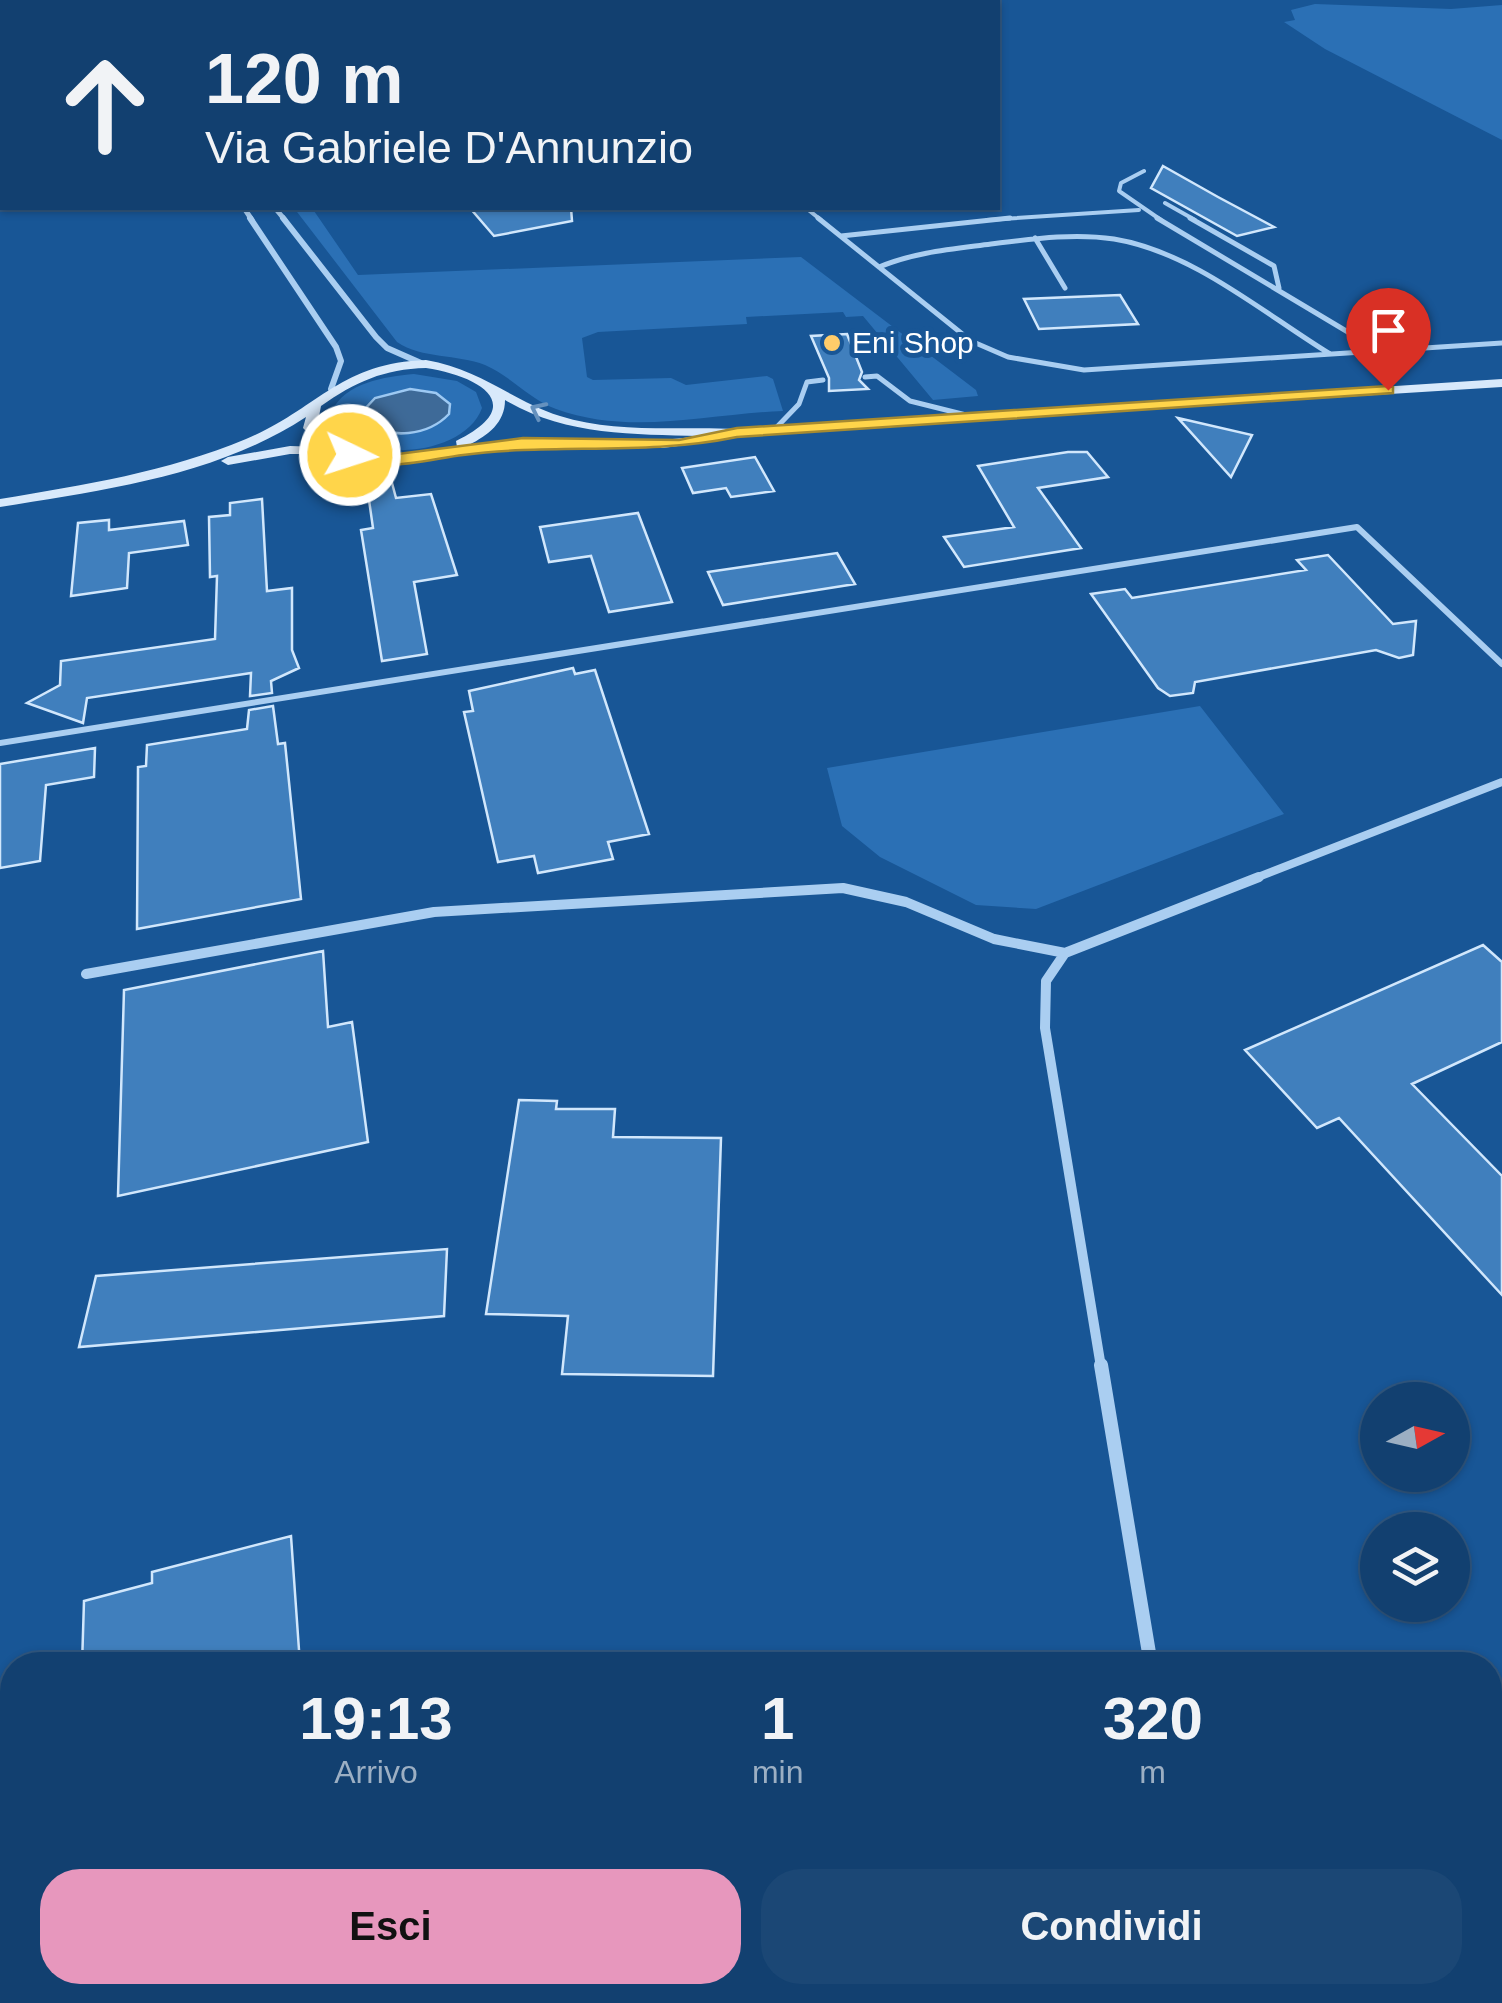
<!DOCTYPE html>
<html lang="it">
<style>
:root{--surface:#124070;--page:#1b4775;--text:#f1f3f6;--muted:#9cafc3;--line:#315983;--accent:#e797bd}
body{margin:0;font-family:Helvetica,sans-serif;background:var(--page);color:var(--text);height:100vh;display:flex;flex-direction:column;font-size:38px;white-space:nowrap}
*{box-sizing:border-box;margin:0}
p{font-size:32px;color:var(--muted)}
.icon{flex:none;width:55px;height:55px;fill:none;stroke:currentColor;stroke-width:2;stroke-linecap:round;stroke-linejoin:round}
.map{position:relative;flex:1;overflow:hidden}
.sheet{position:absolute;left:0px;top:1652px;width:1502px;height:352px;display:flex;flex-direction:column;background:var(--surface);border-radius:40px 40px 0 0;box-shadow:0 2px 8px #0004,0 0 0 2px var(--line)}
.sheet>*{flex:none}
.banner{position:absolute;left:0px;top:0px;width:1000px;height:210px;box-shadow:0 2px 8px #0004,0 0 0 2px var(--line);background:#124070;color:var(--text);overflow:hidden}
.needle{width:65px;rotate:82deg}
.tools{position:absolute;left:1360px;top:1382px;display:grid;gap:20px}
.tools a{display:grid;place-items:center;width:110px;height:110px;border-radius:50%;background:var(--surface);box-shadow:0 2px 8px #0004,0 0 0 2px var(--line);font-size:50px}
.pin{position:absolute;display:grid;place-items:center;width:85px;height:85px;color:#fff;margin:-102px -42px;border-radius:50% 50% 50% 0;rotate:-45deg;box-shadow:0 0 10px #0007}
.pin .icon{rotate:45deg}
.me{position:absolute;width:110px;margin:-55px;rotate:94deg;stroke-linejoin:round;filter:drop-shadow(0 0 8px #0008)}
.turn{display:flex;align-items:center;gap:35px;height:210px;padding:0 40px;font-size:45px}
.turn .icon{width:130px;height:130px;stroke-width:2.5}
.turn b{display:block;font-size:70px;line-height:85px}
.eta{display:flex;justify-content:space-evenly;align-items:center;height:170px;text-align:center}
.eta b{font-size:60px;font-weight:700;line-height:70px}
.action{display:flex;gap:20px;margin-top:auto;padding:20px 40px}
.action a{flex:1;height:115px;border-radius:40px;background:var(--accent);color:#111;font-size:40px;font-weight:700;line-height:115px;text-align:center}
.action a+a{background:var(--page);color:var(--text)}
.map>svg:first-child{display:block}
</style>
<div class="map">
<svg width="1502" height="2003" viewBox="0 0 1502 2003">
<rect width="100%" height="100%" fill="#185696"/>
<path fill="#2b70b5" fill-rule="evenodd" d="M123 0H477L481 2H125Z
M1315 4 1451 9 1502 5V140L1325 49 1284 22 1295 20 1291 10Z
M294 208H312L358 275 801 257 976 390 978 396 933 400 863 316 846 317 843 312 746 317 747 324 598 332 582 338 587 377 593 380 671 378 686 385 767 376 773 379 783 411C707 414 630 436 556 409 529 399 511 376 485 365 457 354 422 359 397 342Z
M414 374 457 381 476 392 482 408C464 457 366 463 334 428L331 412C346 382 384 377 414 374ZM419 389 436 393 451 409C436 439 398 429 371 426L362 417 374 398Z
M1200 706 1284 814 1036 909 976 905 880 857 842 826 827 768Z
M683 1992H956L961 2003H662Z"/>
<path fill="#3e6a98" stroke="#9dc9f3" stroke-width="2.5" d="M410 389 436 393 450 404 449 414C428 436 390 440 365 422L362 412 375 398Z"/>
<path fill="#407fbd" stroke="#d1e7fc" stroke-width="2.5" d="M1163 166 1218 197 1274 227 1237 236 1151 188Z
M470 208H571L572 221 494 236Z
M1120 295 1138 324 1039 329 1024 299Z
M847 334 862 372 859 380 868 389 829 391V378L811 336Z
M1178 418 1252 435 1231 477Z
M1068 452H1087L1108 477 1038 488 1081 548 964 567 944 537 1014 527 978 466Z
M755 457 774 491 731 497 726 488 693 493 682 468Z
M392 483 396 498 431 494 457 575 414 582 427 654 382 661 361 530 373 528 367 486Z
M262 499 267 591 292 588V650L299 668 271 681 272 693 250 696 251 673 87 698 83 723 27 703 60 685 61 661 215 639 217 576 210 577 209 517 230 515V503Z
M638 513 672 602 609 612 591 556 549 562 540 527Z
M109 520V530L184 521 188 545 129 553 127 588 71 596 78 523Z
M837 553 855 584 723 605 708 572Z
M1328 555 1393 624 1416 621 1413 655 1399 658 1376 650 1195 682 1193 693 1170 696 1158 688 1091 594 1125 589 1132 598 1306 570 1297 560Z
M573 668 575 674 595 670 649 834 608 842 613 859 538 873 534 856 498 862 464 712 473 711 469 691Z
M273 706 278 744 285 743 301 899 137 929 138 767 146 766 147 745 247 729 249 710Z
M95 748 94 777 46 785 40 861 0 868V764Z
M1483 945 1502 962V1042L1412 1084 1502 1176V1295L1339 1118 1317 1128 1245 1050Z
M323 951 328 1027 352 1022 368 1142 118 1196 124 990Z
M519 1100 557 1101 556 1109H615L613 1137 721 1138 713 1376 562 1374 568 1316 486 1314Z
M447 1249 444 1316 79 1347 96 1276Z
M291 1536 299 1650 244 1665H82L84 1601 152 1583V1572Z"/>
<g fill="none" stroke-linecap="round" stroke-linejoin="round">
<path stroke="#aacef1" stroke-width="2.5" stroke-dasharray="2.5 4" stroke-linecap="butt" d="M43 0 47 2"/>
<path stroke="#aacef1" stroke-width="4" d="M1144 171 1121 183 1119 191 1161 220
M1165 203 1195 220
M806 208 821 220
M987 220 1139 210"/>
<path stroke="#aacef1" stroke-width="5" d="M818 218 971 341 1008 357 1084 370 1502 343
M1157 218 1378 350
M1190 218 1274 266 1279 288
M841 236 1010 218
M1035 238 1065 288
M879 267C915 252 953 249 991 244 1032 239 1073 233 1114 239 1193 252 1263 313 1330 354
M865 377 877 376 910 401 970 416
M774 430 799 404 807 382 823 380"/>
<path stroke="#aacef1" stroke-width="6" d="M0 743 1357 527 1502 664"/>
<path stroke="#aacef1" stroke-width="5" d="M244 208 252 220
M275 208 285 220"/>
<path stroke="#aacef1" stroke-width="6" d="M250 218 336 347 341 361 331 389
M283 218 376 337 387 348 421 363"/>
<path stroke="#aacef1" stroke-width="8" d="M1253 879 1502 782"/>
<path stroke="#aacef1" stroke-width="10" d="M86 974 434 912 843 888 906 902 994 939 1065 953
M1101 1367 1045 1028 1046 981 1065 953 1259 877"/>
<path stroke="#aacef1" stroke-width="14" d="M1101 1365 1151 1665
M1206 1992 1208 2003"/>
<path fill="#d8e9fb" fill-rule="evenodd" d="M426 360C480 369 511 400 560 416 616 434 680 426 737 429L1502 379V387L715 436V441L710 442 662 448 517 447 401 463 363 461 336 454H290L228 465 221 461 228 457 290 446 322 447 303 428 306 417C216 476 104 490 0 507V499C84 485 167 472 246 439 318 409 339 363 426 360ZM426 368C479 376 530 405 456 441L457 447C409 455 354 466 317 427L321 406C355 382 384 369 426 368ZM505 400C566 436 632 434 700 436 623 448 546 432 469 445 488 435 505 423 505 400Z"/>
</g>
<defs><path id="oneway-chevron" d="M-2-3.5L2.5 0L-2 3.5" fill="none" stroke-width="1.6" stroke-linecap="round" stroke-linejoin="round" transform="scale(2.5)"/></defs>
<use stroke="#6591be" href="#oneway-chevron" transform="translate(538 410) rotate(-154)"/>
<path fill="#ffd54a" stroke="#a68a30" stroke-width="2.5" d="M1388 386 1393 387V393L737 437C646 456 554 443 463 455 429 459 371 476 342 455L350 451 390 455 523 438 679 440 737 428Z"/>
<circle fill="#ffcc6a" stroke="#185696" stroke-width="4" cx="832" cy="343" r="10"/>
<g text-anchor="middle" stroke-width="10" stroke-linejoin="round" paint-order="stroke">
<g font-size="30" fill="#fff" stroke="#185696" text-anchor="start">
<text x="852" y="353">Eni Shop</text>
</g>
</g>
</svg>
<div class="tools">
<a><svg class="needle" viewBox="-14 -14 28 28"><path d="M0-13l5 13h-10z" fill="#e53935"/><path d="M0 13l5-13h-10z" fill="#9cafc3"/></svg></a>
<a><svg class="icon" aria-label="layers" viewBox="0 0 24 24"><path d="M12 4l9 5-9 5-9-5zM3 14l9 5 9-5"/></svg></a>
</div>
<div class="pin" style="left:1388px;top:390px;background:#d93025"><svg class="icon" aria-label="arrive" viewBox="0 0 24 24"><path d="M6 21V4h12l-3 4 3 4H6"/></svg></div>
<svg class="me" style="left:350px;top:455px" viewBox="-20 -20 40 40"><circle r="17" fill="#ffd54a" stroke="#fff" stroke-width="3"/><path d="M0-11L8 9 0 5-8 9z" fill="#fff"/></svg>
<div class="banner">
<div class="turn"><svg class="icon" aria-label="ahead" viewBox="0 0 24 24"><path d="M12 20V5M6 11l6-6 6 6"/></svg><div><b>120 m</b>Via Gabriele D'Annunzio</div></div>
</div>
<section class="sheet">
<div class="eta">
<div><b>19:13</b><p>Arrivo</p></div>
<div><b>1</b><p>min</p></div>
<div><b>320</b><p>m</p></div>
</div>
<div class="action"><a>Esci</a><a>Condividi</a></div>
</section>
</div>
